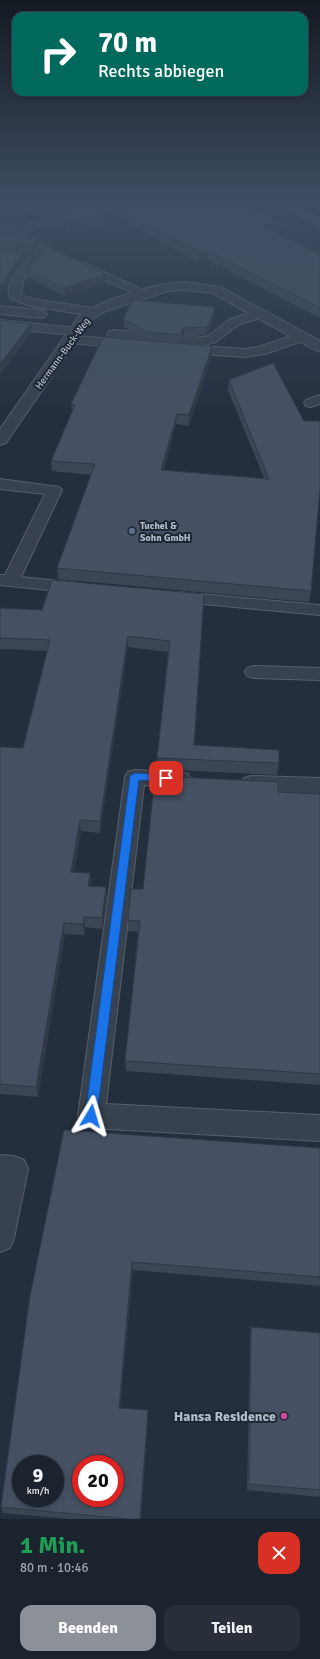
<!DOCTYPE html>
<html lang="de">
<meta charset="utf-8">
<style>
:root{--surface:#1b232e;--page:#282f3a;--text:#f1f3f6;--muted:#a0a4aa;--line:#39404a;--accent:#8c9099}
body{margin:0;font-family:Signika,sans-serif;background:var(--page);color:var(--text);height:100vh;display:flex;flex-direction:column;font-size:15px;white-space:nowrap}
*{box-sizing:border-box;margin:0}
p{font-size:13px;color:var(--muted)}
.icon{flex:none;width:22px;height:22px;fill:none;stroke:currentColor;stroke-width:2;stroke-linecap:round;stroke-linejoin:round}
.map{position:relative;height:1519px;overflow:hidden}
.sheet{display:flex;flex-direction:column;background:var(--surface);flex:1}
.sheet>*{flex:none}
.guide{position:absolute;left:12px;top:12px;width:296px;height:84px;border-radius:12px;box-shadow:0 2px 6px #0003,0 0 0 1px var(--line);background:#00695c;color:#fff;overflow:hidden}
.speed{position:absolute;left:12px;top:1455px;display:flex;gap:8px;font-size:20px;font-weight:700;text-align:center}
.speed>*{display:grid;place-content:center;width:52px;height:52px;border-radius:50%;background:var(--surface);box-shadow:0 2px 6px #0003,0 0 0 1px var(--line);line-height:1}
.speed small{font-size:10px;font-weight:400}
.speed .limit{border:6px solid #d22;background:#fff;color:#111}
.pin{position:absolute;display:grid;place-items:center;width:34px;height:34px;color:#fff;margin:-17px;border-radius:8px;box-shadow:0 2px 6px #0006}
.me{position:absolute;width:44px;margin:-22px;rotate:7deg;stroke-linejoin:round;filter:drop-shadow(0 0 3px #0008)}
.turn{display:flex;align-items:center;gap:14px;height:84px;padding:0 20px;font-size:18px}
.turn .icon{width:52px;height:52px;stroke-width:2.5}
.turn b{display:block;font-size:28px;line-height:34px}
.round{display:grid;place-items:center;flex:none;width:42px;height:42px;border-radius:12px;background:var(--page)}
.headline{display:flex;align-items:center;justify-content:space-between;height:68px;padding:0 20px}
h1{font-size:24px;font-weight:800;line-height:30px;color:#1e9e55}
.cta{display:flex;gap:8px;margin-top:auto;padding:8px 20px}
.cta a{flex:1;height:46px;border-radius:12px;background:var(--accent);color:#fff;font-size:16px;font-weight:800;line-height:46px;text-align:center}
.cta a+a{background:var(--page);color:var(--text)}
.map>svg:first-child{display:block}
</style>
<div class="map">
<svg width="320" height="1519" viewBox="0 0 320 1519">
<rect width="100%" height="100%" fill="#242f3e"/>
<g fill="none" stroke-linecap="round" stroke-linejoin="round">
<defs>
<path id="lane" d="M100 202H116L115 204 21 233 48 245 49 247 48 249H40L0 231V224L12 229Z
M0 249 36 254 41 260 23 281 21 295 33 299 93 308 97 309 99 312 97 315 93 316 31 306 11 299C2 285 20 269 29 260L0 255Z
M82 262 147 292 149 294 147 296H139L78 267 76 265 78 263Z
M0 306 41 310 45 311 47 314 45 317 41 318 0 314Z
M259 310 263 311 265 314 263 317 238 325 216 342 204 345 113 338 109 337 107 334 109 331 113 330 204 337 208 336 230 319Z
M0 320 75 328 79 329 81 332 79 335 75 336 128 340 132 341 134 344 132 347 128 348 70 343 66 342 64 339 66 336 73 335 0 328Z
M301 333 305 334 307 337 305 340 265 354 245 357 186 353 182 352 180 349 182 346 186 345 245 349 258 347Z
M320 395V404L311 407 306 406 304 403 306 400Z
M0 479 59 487 62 490 21 577 78 583 84 584 86 588 84 592 78 593 0 585V575H5L45 494 0 489Z
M177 592 320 605V615L171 601 168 597 171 593Z
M254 666 320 668V680L254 678 247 676 245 672 247 668Z
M135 770 181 772 188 774 191 779 188 784 181 786 144 785 106 1104 320 1115V1141L91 1128 82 1125 78 1116 125 777 128 772Z
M251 776 320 778V794L251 790 244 788 241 783 244 778Z
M0 1155 14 1156 24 1160 28 1169 14 1238 10 1248 0 1252Z"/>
<path id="street" d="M184 282 220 287 320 341V351L315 350 212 293 184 290 168 291 103 312 89 322 6 443 0 445V429L79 316C105 298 153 284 184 282Z"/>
<path id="secondary" d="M270 202H285L320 218V225L272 204Z
M309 202H320V207L311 204Z"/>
</defs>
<use href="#lane" stroke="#565f6c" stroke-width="2"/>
<use href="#street" stroke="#565f6c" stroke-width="2"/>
<use href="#secondary" stroke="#565f6c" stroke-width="2"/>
<path stroke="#44595c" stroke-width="1.5" stroke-dasharray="1.5 1.5" stroke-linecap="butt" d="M290 242 304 237
M210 267 220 264"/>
<use href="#lane" fill="#38414e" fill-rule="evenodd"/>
<use href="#street" fill="#38414e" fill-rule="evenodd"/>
<use href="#secondary" fill="#465061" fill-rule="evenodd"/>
</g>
<path fill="#3b4654" d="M2 202H95L40 219Z
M98 202 281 231 275 233 320 254V318L208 260 199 262 116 218 70 233 52 225V216Z
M0 234 24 236 106 274V282L65 296 28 277V269L39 255 37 253 0 248Z
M215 315 209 332 205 335 184 336 182 338V343L148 340 124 327 123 319Z
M212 346V356L189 426 176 424 164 470 264 478 228 390 229 380 273 363 311 591 309 602 58 579 57 568 91 475 52 471 51 461 72 412 71 404Z
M204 594 194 745 279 763 277 775 157 769V758L168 652 128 647 100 833 81 831 74 872 90 873 91 886 106 887 107 898 102 929 85 927 84 935 65 934 38 1097 0 1094V747L23 748 47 651 0 649V608L42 610Z
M278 792 320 794V1085L126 1071 125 1061 138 932 128 931V920L143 889Z
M320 1148V1286L133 1270 120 1408 148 1410V1417L141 1519H71L3 1513 1 1507 30 1296Z
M251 1327 320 1333V1497L247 1490 250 1335Z"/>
<path fill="#303945" d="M66 202H95L40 219 39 210Z
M115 210 116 218 70 233V224Z
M281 222V231L263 236 264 227Z
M208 251V260L199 262 200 253Z
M25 253 26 261 16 272 8 284 0 294V285L15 263Z
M106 274V282L65 296 64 288Z
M215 307V315L209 332 205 335 206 327Z
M31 324V333L0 375V364Z
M184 328V336L182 338V335L181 331Z
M212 346V356L189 426V415Z
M177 414 176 424 161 480V470Z
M204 594V606L194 756V745Z
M128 636V647L100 833V821Z
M80 820 81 831 72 883 71 872Z
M90 873 91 884 89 897 88 886Z
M106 887 107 898 102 929V918Z
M84 917 85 927 84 935 83 924Z
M64 923 65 934 38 1097 36 1087Z
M132 1262 133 1270 119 1415V1408Z
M148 1410V1417L141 1519H140Z"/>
<path fill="#455162" stroke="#303945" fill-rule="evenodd" d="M20 202H66L39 210Z
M98 202H238L281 222 264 227 320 254V308L208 251 200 253 115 210 70 224 52 216Z
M0 234 24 236 106 274 64 288 28 269 42 252 36 245 0 240Z
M0 248 25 253 15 263 8 275 0 285Z
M133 300 215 307 209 325 206 327 184 328 181 331 182 335 148 332 123 319Z
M0 320 31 324 0 364Z
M103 337 212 346 189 415 177 414 161 470 269 479 229 380 273 363 304 421H320V489L311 591 57 568 95 464 51 461 75 405 71 404Z
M52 580 204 594 194 745 279 750V763L157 758 170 641 128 636 100 821 80 820 71 872 90 873 88 886 106 887 102 918 84 917 83 924 64 923 36 1087 0 1084V747L23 748 50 640 0 638V608L42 610Z
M155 776 278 782V792L320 794V1074L125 1061 140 921 128 920 131 889H143Z
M64 1130 320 1148V1277L132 1262 119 1408 148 1410 140 1519H128L1 1507 30 1296ZM21 1464H55V1498H21ZM81 1464H115V1498H81Z
M251 1327 320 1333V1490L249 1484Z"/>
<linearGradient id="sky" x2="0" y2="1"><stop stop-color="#141a22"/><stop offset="0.49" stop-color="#3f4d63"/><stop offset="1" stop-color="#3f4d63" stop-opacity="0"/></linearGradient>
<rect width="320" height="415" fill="url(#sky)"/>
<path fill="#1a73e8" stroke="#114b97" d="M135 773 166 775 170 778 166 781 139 780 97 1116 95 1120 91 1121 87 1120 85 1116 130 776Z"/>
<circle fill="#5c6f8a" stroke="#1d2633" stroke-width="1.5" cx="132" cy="531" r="4"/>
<circle fill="#d1479c" stroke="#1d2633" stroke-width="1.5" cx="284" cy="1416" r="4"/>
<g text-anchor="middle" stroke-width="4" stroke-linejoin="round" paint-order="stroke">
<g font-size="10" fill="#b4bcc9" stroke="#1d2633">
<text transform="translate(62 353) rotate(-54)" y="4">Hermann-Buck-Weg</text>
</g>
<g font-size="10" font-weight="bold" fill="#b4bcc9" stroke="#1d2633" text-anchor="start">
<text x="140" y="529">Tuchel &amp;<tspan x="140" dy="12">Sohn GmbH</tspan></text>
</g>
<g font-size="14" font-weight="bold" fill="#b4bcc9" stroke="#1d2633" text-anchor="end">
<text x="276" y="1421">Hansa Residence</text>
</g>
</g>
</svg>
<div class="speed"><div>9<small>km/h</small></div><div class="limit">20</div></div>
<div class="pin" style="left:166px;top:778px;background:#d93025"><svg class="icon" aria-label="arrive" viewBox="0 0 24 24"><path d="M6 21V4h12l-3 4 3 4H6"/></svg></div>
<svg class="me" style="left:91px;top:1116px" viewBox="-20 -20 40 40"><path d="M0-17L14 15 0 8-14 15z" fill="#1a73e8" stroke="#fff" stroke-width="4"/></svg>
<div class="guide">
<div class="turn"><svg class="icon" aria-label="right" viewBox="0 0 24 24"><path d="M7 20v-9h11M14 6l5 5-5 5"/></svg><div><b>70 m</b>Rechts abbiegen</div></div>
</div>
</div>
<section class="sheet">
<div class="headline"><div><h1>1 Min.</h1><p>80 m · 10:46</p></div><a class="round" style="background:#d93025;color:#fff"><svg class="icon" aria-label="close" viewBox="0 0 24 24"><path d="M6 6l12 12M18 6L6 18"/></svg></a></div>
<div class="cta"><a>Beenden</a><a>Teilen</a></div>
</section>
